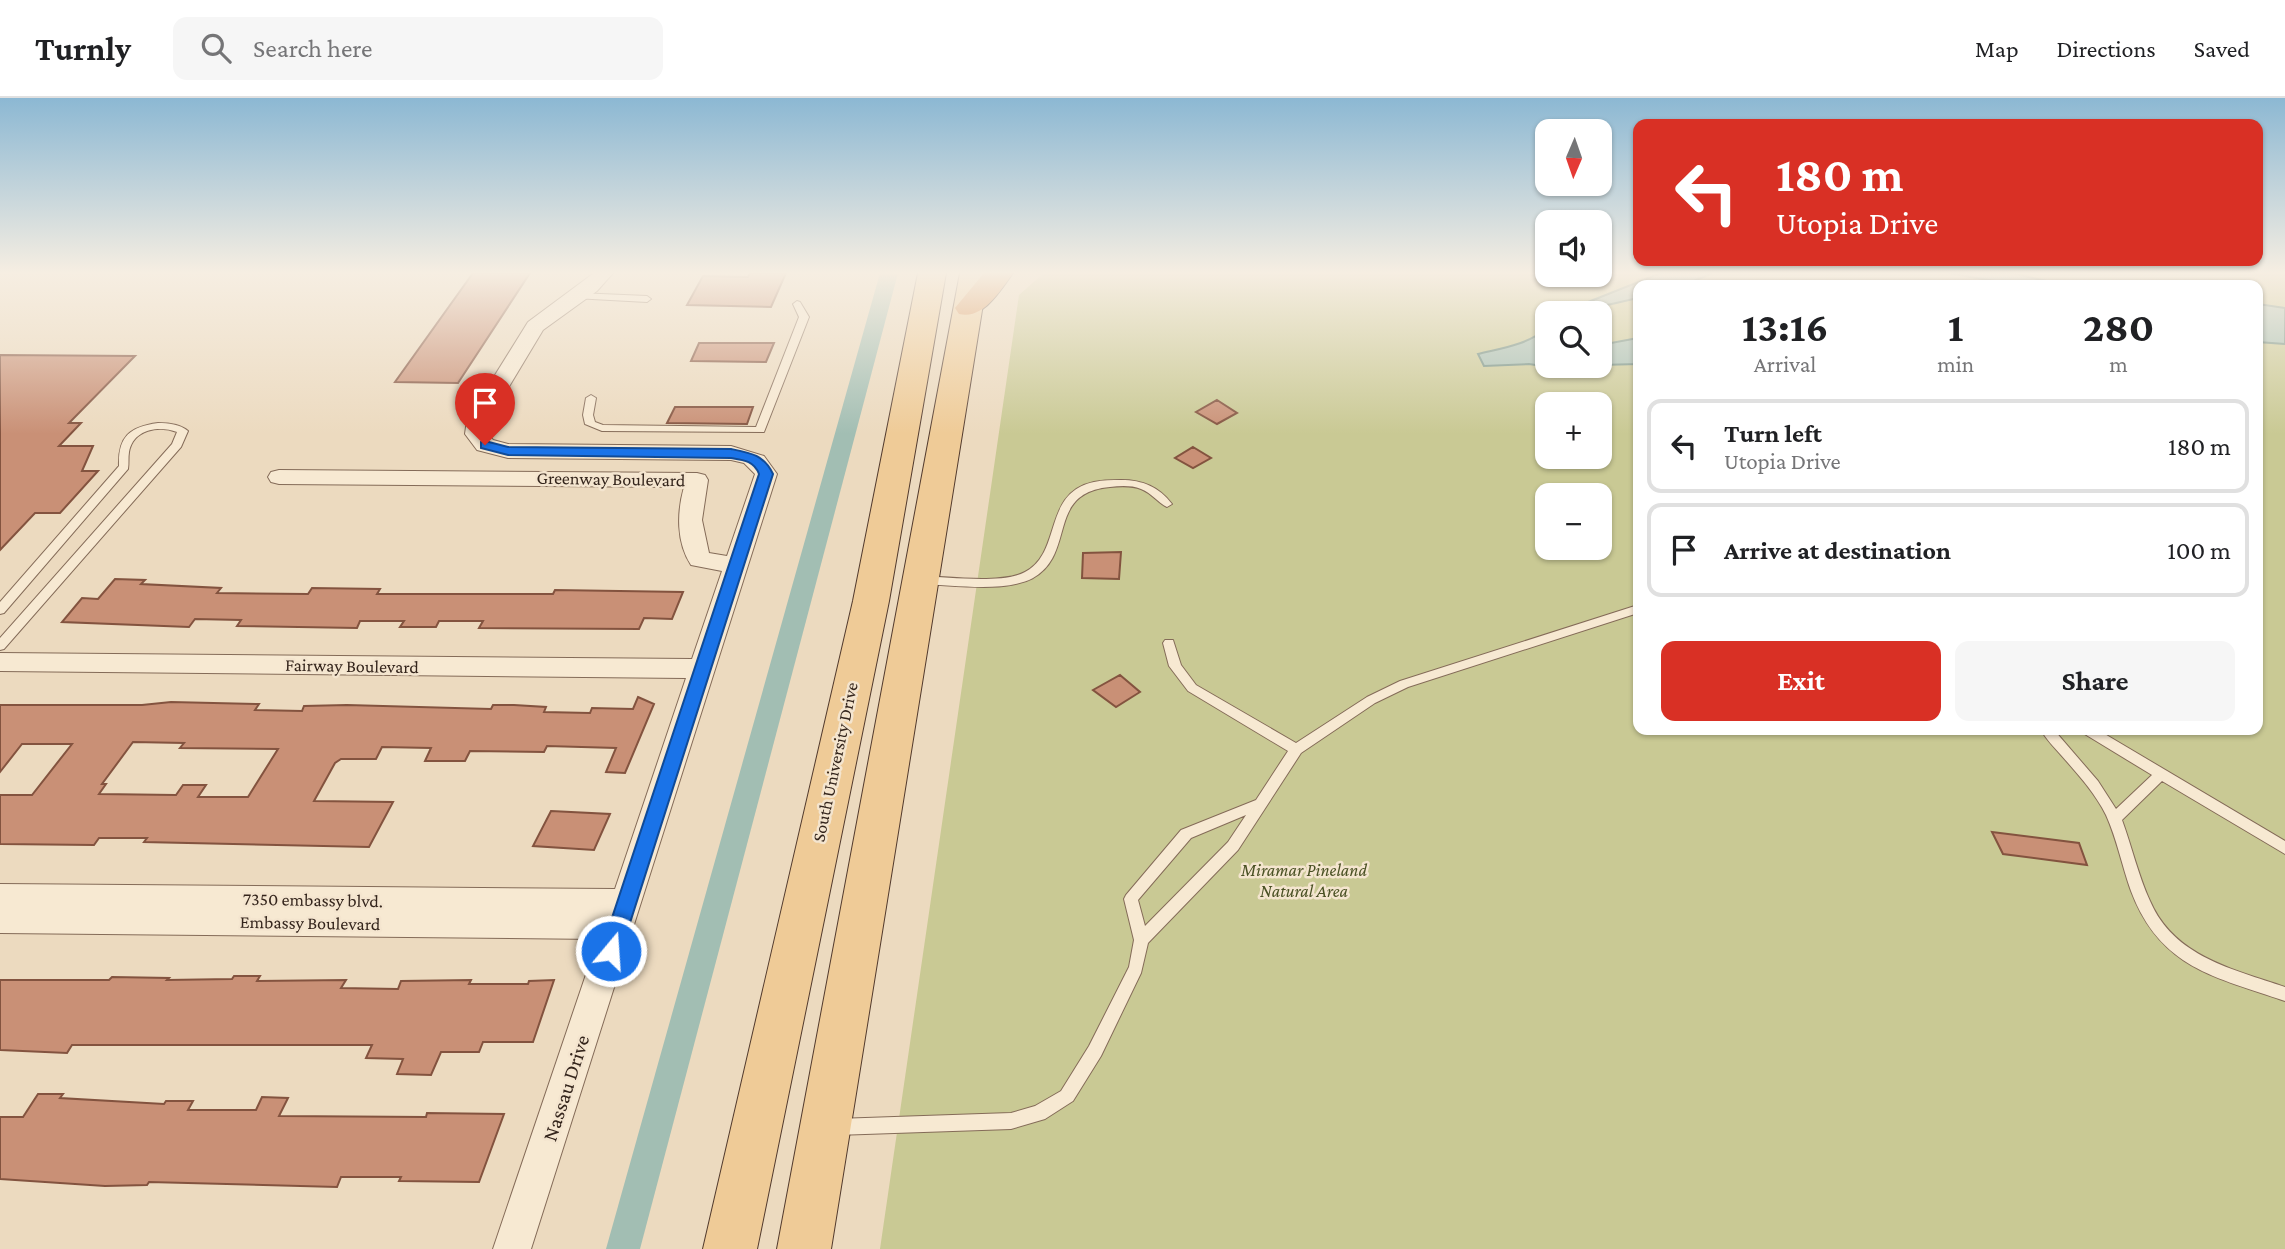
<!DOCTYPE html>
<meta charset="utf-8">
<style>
:root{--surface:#fff;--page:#f6f6f6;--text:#202124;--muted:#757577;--line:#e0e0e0;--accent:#d93025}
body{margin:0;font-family:"Crimson Pro",serif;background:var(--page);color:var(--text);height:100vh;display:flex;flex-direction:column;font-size:26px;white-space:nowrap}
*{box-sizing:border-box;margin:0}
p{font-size:23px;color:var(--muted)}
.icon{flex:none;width:38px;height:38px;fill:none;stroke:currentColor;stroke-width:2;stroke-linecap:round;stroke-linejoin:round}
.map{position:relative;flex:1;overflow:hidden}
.drawer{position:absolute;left:1633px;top:182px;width:630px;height:455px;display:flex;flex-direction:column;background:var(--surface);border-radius:14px;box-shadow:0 2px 5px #0004}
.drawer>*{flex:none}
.top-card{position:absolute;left:1633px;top:21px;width:630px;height:147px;border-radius:14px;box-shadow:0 2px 5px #0004;background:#d93025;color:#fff;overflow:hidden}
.needle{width:46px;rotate:182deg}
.controls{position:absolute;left:1535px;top:21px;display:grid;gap:14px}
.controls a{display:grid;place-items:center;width:77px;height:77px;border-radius:14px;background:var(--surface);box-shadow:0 2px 5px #0004;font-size:35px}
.pin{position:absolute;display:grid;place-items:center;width:60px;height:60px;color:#fff;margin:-72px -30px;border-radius:50% 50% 50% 0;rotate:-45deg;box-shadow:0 0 7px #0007}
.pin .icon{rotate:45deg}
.me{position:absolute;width:77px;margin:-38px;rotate:18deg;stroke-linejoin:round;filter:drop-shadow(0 0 5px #0008)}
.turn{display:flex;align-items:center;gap:24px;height:147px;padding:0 28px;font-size:32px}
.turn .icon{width:91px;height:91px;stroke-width:2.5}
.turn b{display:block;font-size:49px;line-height:60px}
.eta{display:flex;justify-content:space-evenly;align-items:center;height:119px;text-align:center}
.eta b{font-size:42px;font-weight:700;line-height:49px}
.primary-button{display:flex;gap:14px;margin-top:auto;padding:14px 28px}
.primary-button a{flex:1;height:80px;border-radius:14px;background:var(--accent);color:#fff;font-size:28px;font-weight:700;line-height:80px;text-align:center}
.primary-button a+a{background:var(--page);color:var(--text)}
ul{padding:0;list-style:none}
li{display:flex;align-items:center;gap:21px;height:94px;margin:0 14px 10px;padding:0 14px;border:4px solid var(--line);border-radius:14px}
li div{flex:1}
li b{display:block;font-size:26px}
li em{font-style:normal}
header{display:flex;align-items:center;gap:42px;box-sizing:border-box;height:98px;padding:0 35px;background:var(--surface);border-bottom:2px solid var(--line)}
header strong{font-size:33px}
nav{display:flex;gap:38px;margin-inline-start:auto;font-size:24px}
.search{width:490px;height:63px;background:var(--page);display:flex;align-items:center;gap:18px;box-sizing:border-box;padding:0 24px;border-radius:14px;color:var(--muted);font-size:26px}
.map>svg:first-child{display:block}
</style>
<header>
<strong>Turnly</strong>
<div class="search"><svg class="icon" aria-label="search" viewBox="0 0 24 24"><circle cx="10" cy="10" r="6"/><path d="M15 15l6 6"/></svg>Search here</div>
<nav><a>Map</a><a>Directions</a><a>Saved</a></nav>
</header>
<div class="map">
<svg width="2285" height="1151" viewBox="0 0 2285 1151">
<rect width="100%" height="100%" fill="#ecdabf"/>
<path fill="#c9c994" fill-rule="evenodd" d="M1044 175H2285V1151H880L1019 197ZM1638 187H2258V632H1638ZM1547 215H1600V268H1547ZM1547 306H1600V359H1547ZM1547 397H1600V450H1547Z"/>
<path fill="#a2beb3" stroke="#6a8b80" stroke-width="2" d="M1661 175H1713L1684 187H1638V200L1603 208 1597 215H1565L1573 210Z
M1948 175H2011L2065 187H2018Z
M2258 206 2285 210V246L2258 244Z
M1547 230V268H1592L1562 271 1529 266 1484 268 1478 256C1503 250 1527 247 1547 230Z
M1638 240V266L1600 267V247Z"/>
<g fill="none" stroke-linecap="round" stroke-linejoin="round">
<path fill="#a2beb3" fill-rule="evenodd" d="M880 175H898L640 1151H606Z"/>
</g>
<path fill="#c99076" stroke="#83533f" stroke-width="2" fill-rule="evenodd" d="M473 175H530L458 285 395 284Z
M750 175H786L771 209 687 207 703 178 748 179Z
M699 245H774L766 264 691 263Z
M0 257 135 258 69 325H81L59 348H93L82 373H98L60 415H35L0 452Z
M1217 302 1237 315 1217 326 1196 314Z
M675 309H753L747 326 667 325Z
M1193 349 1211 360 1193 370 1175 360Z
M1121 454 1119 481 1082 480 1083 455Z
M115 481 145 482 141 486 221 490 217 495 308 496 312 490 380 491 377 496H553L555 492 683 494 672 521 644 520 639 531 479 530 483 523H439L436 529H400L404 523H360L357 530 237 528 241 522 195 521 189 529 62 524 82 500 98 501Z
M1120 577 1140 594 1116 609 1093 592Z
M638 599 654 606 625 675 606 674 616 650 547 648 544 654 470 653 465 663H425L431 650 382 649 376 661H341L335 665 314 703 393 704 369 749 144 744 147 740H99L94 747 0 746V697H32L72 646H22L0 674V607H142L171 604 259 606 255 612 302 613 304 608 347 607 491 611 493 607H514L546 609 544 614 590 615 592 610 633 611ZM133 644 184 645 180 650 278 651 248 699H198L206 687H183L176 697 99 696 106 686H102Z
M551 713 610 716 594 752 533 748Z
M1992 734 2079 745 2087 767 2003 756Z
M234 878H260L257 883 346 882 341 890 398 891 401 883 471 882 469 886H528L529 883 554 882 533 944H483L479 954H441L431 977 397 976 403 961 366 960 372 947H72L67 955 0 952V882H109L112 879 169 880 167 882 232 881Z
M38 996H63L60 1000 164 1006 166 1003H193L188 1012H256L262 999 288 1000 279 1018 426 1019 427 1015 504 1016 479 1084 399 1083 401 1079H341L337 1089 149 1084 147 1087 105 1088 0 1081V1019H23Z"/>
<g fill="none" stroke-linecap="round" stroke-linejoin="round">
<defs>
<path id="lane" d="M577 195 647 198 651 201 647 204 574 200V196Z
M797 203 800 204 809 219 764 334 602 333 585 326 583 317 586 300 591 297 596 300 593 317 595 324 603 327 756 329 799 219 793 206Z
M158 325C168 325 180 326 188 333L181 349 4 551 0 552V540L172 346 177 334C159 327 133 331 129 354 128 360 129 365 128 371L4 515 0 516V504L119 368C118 339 129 329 158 325Z
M1121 382C1143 382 1159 389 1172 406L1167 409C1158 405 1152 395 1141 391 1131 387 1120 388 1110 389 1045 395 1077 455 1033 480 1005 495 954 487 922 486L916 482 922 478C948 479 1003 486 1025 474 1063 454 1042 395 1094 384 1103 382 1112 382 1121 382Z
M1638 507V515L1408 589 1375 605 1301 655 1238 752 1148 845 1141 875 1101 958 1073 1003 1045 1021 1011 1031 836 1037 830 1035 828 1029 830 1023 836 1021 1011 1015 1035 1008 1061 993 1089 948 1129 869 1134 842 1124 801 1126 797 1181 732 1256 702 1288 653 1188 593 1169 568 1163 545 1165 542H1173L1181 567 1196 587 1296 645 1367 599 1400 583ZM1246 717 1228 744 1145 828 1138 802 1191 740Z
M2041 632H2054L2098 683 2116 711 2152 677 2083 635 2082 632H2098L2285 743V756L2162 683 2122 722C2132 749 2138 777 2150 803 2174 859 2233 871 2285 889V903C2215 879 2160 870 2131 793 2122 768 2117 741 2106 717 2095 695 2077 675 2061 657 2054 649 2046 641 2041 632Z"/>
<path id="street" d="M594 175H613L597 193 543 232 489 322 487 335 493 342 508 346 731 348 764 358 777 376 531 1151H493L598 841 0 835V786L615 791 686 580 0 573V555L692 561 722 473 691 467C676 444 677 414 684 389L279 386 271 384 268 379 271 374 279 372 697 375 705 377 708 382 702 422 709 455 727 458 755 376 744 365 731 362 508 360 477 352 465 336 467 322 528 224Z"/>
<path id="primary" d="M918 175H946L889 503 757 1151H703L853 503Z
M960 175H988L831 1151H777Z"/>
<path id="highway" d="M984 175H1013C1000 193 983 222 959 216L955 210Z"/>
</defs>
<use href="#lane" stroke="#846b58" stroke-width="2"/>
<use href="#street" stroke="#846b58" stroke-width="2"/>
<use href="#primary" stroke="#523a2d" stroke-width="2"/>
<use href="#highway" stroke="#523a2d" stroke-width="2"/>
<use href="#lane" fill="#f7e9d2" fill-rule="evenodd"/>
<use href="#street" fill="#f7e9d2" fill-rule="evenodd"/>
<use href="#primary" fill="#efcb97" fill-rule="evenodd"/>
<use href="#highway" fill="#da9051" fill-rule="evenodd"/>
</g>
<linearGradient id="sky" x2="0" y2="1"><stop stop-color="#8cb8d3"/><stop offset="0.52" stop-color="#f6eee2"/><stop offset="1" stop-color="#f6eee2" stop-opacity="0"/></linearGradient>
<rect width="2285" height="336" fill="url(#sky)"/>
<path fill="#1a73e8" stroke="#114b97" stroke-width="2" d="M485 343 508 349 731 351C751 355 764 357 773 376L621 853 618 859 611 861 604 859 601 853 759 376C754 363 744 362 731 360L508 357 481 350V344Z"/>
<g text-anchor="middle" stroke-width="5" stroke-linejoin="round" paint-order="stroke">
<g font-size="18" fill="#34251c" stroke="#f4e5cf">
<text transform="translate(611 381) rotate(1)" y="6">Greenway Boulevard</text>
<text transform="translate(352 568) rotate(1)" y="6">Fairway Boulevard</text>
<text transform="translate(835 664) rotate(-78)" y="6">South University Drive</text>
<text transform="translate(313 802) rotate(1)" y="6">7350 embassy blvd.</text>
<text transform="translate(310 825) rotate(1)" y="6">Embassy Boulevard</text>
</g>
<g font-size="18" font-style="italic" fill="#495023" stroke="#f4e5cf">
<text x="1304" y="778">Miramar Pineland<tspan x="1304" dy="21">Natural Area</tspan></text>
</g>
<g font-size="21" fill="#34251c" stroke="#f4e5cf">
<text transform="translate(566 990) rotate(-72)" y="7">Nassau Drive</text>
</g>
</g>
</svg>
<div class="controls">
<a><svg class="needle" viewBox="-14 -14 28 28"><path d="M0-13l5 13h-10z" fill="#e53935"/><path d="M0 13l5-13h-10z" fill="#757577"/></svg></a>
<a><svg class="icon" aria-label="sound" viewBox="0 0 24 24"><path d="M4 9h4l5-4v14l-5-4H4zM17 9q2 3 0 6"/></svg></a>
<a><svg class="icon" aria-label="search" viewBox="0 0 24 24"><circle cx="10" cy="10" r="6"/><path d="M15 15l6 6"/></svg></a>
<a>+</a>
<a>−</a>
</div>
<div class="pin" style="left:485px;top:347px;background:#d93025"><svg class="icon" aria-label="arrive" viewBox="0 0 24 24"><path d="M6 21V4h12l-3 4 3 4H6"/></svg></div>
<svg class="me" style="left:611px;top:853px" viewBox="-20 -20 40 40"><circle r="17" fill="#1a73e8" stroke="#fff" stroke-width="3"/><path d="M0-11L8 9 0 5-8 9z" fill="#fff"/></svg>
<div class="top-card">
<div class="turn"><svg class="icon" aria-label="left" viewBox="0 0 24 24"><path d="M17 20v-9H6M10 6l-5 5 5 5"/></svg><div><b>180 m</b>Utopia Drive</div></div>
</div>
<section class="drawer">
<div class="eta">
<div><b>13:16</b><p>Arrival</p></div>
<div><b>1</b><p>min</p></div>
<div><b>280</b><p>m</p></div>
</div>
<ul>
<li><svg class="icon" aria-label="left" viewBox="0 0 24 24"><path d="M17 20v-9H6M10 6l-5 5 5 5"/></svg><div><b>Turn left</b><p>Utopia Drive</p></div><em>180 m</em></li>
<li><svg class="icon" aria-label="arrive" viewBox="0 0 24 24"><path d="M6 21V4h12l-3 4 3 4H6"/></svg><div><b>Arrive at destination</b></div><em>100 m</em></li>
</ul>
<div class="primary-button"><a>Exit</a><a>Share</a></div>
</section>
</div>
